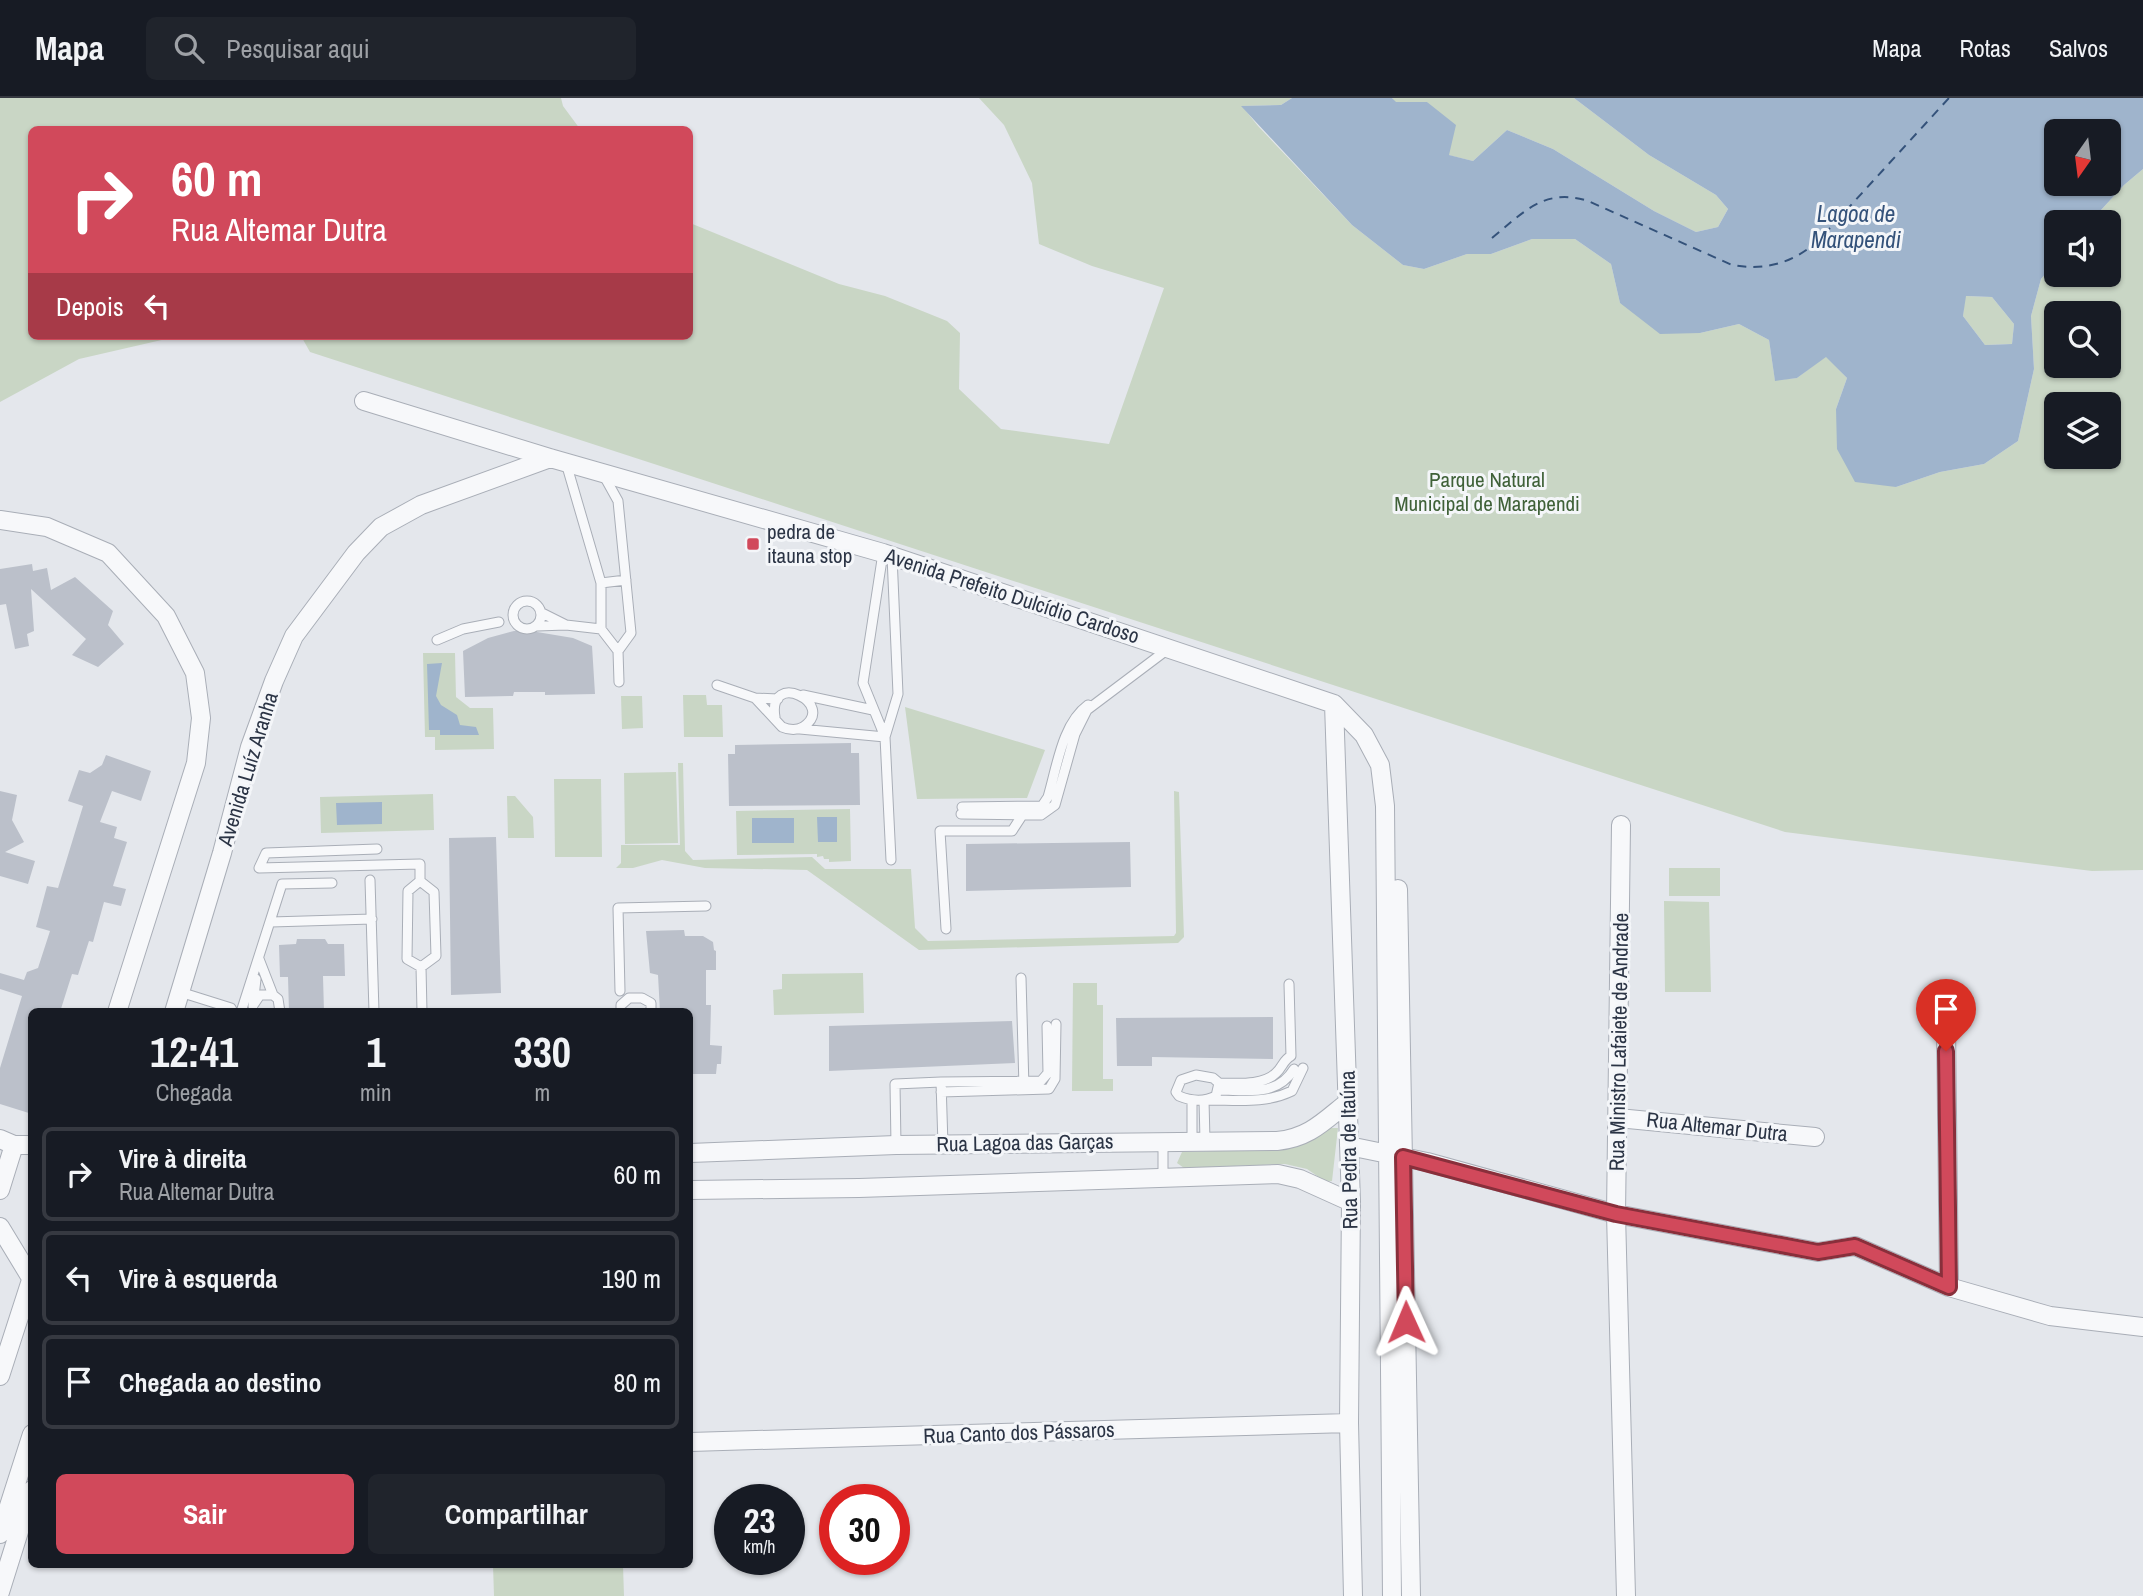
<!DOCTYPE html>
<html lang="pt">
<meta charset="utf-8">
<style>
:root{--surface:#171b24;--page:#20242c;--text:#f1f3f6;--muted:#9ea1a6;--line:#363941;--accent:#d1495b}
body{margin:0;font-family:"Archivo Narrow",sans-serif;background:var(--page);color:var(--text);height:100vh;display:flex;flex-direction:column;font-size:26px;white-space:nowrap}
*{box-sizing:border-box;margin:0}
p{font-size:23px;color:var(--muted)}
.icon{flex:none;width:38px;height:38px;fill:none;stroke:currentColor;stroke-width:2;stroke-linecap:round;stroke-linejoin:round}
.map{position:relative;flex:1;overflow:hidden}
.panel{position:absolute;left:28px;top:910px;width:665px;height:560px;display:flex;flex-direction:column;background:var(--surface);border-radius:10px;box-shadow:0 2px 5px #0004}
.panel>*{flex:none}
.hud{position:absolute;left:28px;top:28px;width:665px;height:214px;border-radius:10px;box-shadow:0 2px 5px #0004;background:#d1495b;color:#fff;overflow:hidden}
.needle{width:46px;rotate:194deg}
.tools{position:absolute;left:2044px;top:21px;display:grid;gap:14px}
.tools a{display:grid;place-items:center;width:77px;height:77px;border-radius:10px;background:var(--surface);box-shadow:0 2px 5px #0004;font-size:35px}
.speed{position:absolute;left:714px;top:1386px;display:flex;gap:14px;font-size:35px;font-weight:700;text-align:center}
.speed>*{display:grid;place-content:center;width:91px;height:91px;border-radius:50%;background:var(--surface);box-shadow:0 2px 5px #0004;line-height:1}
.speed small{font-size:18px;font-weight:400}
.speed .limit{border:10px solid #d22;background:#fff;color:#111}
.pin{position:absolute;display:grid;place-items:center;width:60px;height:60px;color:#fff;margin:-72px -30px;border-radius:50% 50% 50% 0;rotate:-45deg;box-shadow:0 0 7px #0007}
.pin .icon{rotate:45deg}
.me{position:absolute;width:77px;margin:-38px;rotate:359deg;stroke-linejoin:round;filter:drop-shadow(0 0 5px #0008)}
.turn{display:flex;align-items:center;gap:24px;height:147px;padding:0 28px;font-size:32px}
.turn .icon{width:91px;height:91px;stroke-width:2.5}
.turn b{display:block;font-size:49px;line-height:60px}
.then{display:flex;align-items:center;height:66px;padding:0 28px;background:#0003;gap:14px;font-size:26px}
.eta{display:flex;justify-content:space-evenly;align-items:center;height:119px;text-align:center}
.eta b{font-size:42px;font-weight:700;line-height:49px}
.action{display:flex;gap:14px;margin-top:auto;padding:14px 28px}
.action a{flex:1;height:80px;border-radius:10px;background:var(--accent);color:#fff;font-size:28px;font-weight:700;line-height:80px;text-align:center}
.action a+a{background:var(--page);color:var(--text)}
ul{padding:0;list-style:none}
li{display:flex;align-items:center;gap:21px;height:94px;margin:0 14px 10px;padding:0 14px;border:4px solid var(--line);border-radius:10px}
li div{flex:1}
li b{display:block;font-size:26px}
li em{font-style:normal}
header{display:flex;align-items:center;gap:42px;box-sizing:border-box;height:98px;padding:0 35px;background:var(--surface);border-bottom:2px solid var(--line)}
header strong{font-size:33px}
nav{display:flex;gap:38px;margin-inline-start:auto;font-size:24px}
.search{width:490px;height:63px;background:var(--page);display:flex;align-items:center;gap:18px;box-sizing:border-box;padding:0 24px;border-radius:10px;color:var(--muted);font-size:26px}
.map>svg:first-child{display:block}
</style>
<header>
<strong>Mapa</strong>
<div class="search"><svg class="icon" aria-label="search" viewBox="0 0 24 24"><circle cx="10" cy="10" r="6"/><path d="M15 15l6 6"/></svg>Pesquisar aqui</div>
<nav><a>Mapa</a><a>Rotas</a><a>Salvos</a></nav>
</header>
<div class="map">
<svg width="2143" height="1498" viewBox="0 0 2143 1498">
<rect width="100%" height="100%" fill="#e4e7ec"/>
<path fill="#c9d6c5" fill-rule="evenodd" d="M0 0H561L563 8 580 31 32 32V238H179L79 261 0 304Z
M979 0H1292L1281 7 1242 8 1258 28 1352 127 1403 167 1424 171 1467 156H1491L1532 141H1575L1611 166 1620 205 1700 235 1739 226 1769 242 1775 282 1797 280 1826 258 1847 280 1836 311 1896 389 1940 374 1984 366 2018 343 2034 271 2031 218 2041 181 2056 163V177H2109V124H2090L2124 87 2143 71V772L2092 773 1785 734 310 254 301 238H690V125L839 186 885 198 947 223 960 235 959 291 1001 331 1109 346 1164 190 1092 168 1039 146 1032 85 1004 27ZM2056 215H2109V268H2056ZM2056 306H2109V359H2056Z
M1392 0H1574L1649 57 1716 97 1728 111 1718 129 1696 134 1654 113 1553 51 1507 32 1473 63 1448 57 1427 4H1395Z
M1965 198 1992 199 2014 226 2012 246 1985 247 1963 218Z
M423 555H455L456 599 470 610H493L494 651 435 652V639H425Z
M683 597H706L707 607H722L723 639H684Z
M621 598H642L643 630 622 631Z
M905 609 1045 652 1027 700 917 701Z
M678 665H683L685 753 693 762 812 759 825 771H911L915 830 928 843 1174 838 1176 835 1174 693 1179 694 1184 839 1178 845 919 852 807 772 705 770 662 762 633 770H616L621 765V747H680Z
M676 674 678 745 625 746 624 675Z
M554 681H601L602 759H555Z
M433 696 434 732 321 735 320 699Z
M507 698H515L533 719 534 740H508Z
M850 711 851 763 829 764V761H824L823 758 817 759V756L737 757 736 713Z
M1669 770H1720V798H1669Z
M1664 803 1709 804 1711 894H1665Z
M863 875 864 915 774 917 773 892 782 891V876Z
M1073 885H1097V907H1103V981H1113V993H1072Z
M1330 1030H1338L1332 1083 1326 1084 1307 1071 1285 1066 1184 1070 1177 1065 1182 1054 1281 1051Z
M493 1467H623L624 1498H494Z"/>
<path fill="#9fb4cc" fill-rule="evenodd" d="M1292 0H1392L1396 4H1427L1456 27 1449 57 1473 63 1507 32 1553 51 1654 113 1696 134 1718 129 1728 111 1716 97 1649 57 1574 0H2143V71L2124 87 2090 124H2056V163L2041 181 2031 218 2034 271 2018 343 1984 366 1940 374 1896 389 1855 384 1837 351 1836 311 1847 280 1826 259 1797 280 1775 283 1769 242 1739 226 1700 235 1660 236 1620 205 1611 166 1575 141H1532L1491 156H1467L1424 171 1403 167 1352 127 1241 8 1281 7ZM2056 33H2109V86H2056ZM1966 198 1992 199 2014 226 2012 246 1985 247 1963 218Z
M442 565 436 598 441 607 457 617 460 627 476 629 479 637H440V632H429L427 566Z
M382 704V726L337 727 336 705Z
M817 719H837V744H818Z
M752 720H794V745H752Z"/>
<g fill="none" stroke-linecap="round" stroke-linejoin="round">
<path stroke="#34527a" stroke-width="2" stroke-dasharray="9 7" stroke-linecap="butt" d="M1492 140C1523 115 1544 89 1588 103L1732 167C1766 173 1793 165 1819 142L1949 0"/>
</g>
<path fill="#bbc0ca" d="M32 466 33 473 47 470 51 492 75 479 113 513 108 527 124 546 98 569 72 557 86 541 31 491 34 533 27 536 29 548 15 551 6 506 0 507V471Z
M514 533H531L573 540 592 548 595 596 545 597V594H514L513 598 465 599 463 553 488 540Z
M851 645V655H859L860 707 729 708 728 656H735V647Z
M106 657 151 673 141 703 112 693 100 724 117 729 114 740 127 744 113 788 126 791 121 808 104 804 93 844 89 843 78 877 72 876 60 914H32V1016L0 1006V970L22 898 0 891V875L24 882 27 874 38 870 50 833 36 829 47 788 58 790 83 708 68 703 79 672 90 675 102 667Z
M0 693 17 697 12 722 24 744 5 754 35 763 28 786 0 778Z
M496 739 501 895 451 897 449 740Z
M1130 744 1131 789 966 793V746Z
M684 832 685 838H703L713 844 714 852 716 853V872H706V907H711L710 947 722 948 721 966H717L716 976H690V914H660L658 877 650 875 646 833Z
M297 841H325L328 846H344L345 878H323L324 914H289L288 879H280L279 847 296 846Z
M1273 919V961L1152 959V968H1117L1116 920Z
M1012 923 1015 965 829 973V928Z"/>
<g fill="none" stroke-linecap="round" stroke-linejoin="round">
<defs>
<path id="lane" d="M566 365 601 485V531L618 553 631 535 618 403 603 376
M883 455 863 585 885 639
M601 485 626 482
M513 517a14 14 0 1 1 28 0a14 14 0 1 1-28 0Z
M566 527 601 531
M537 528 566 527 542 515
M437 542 463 531 499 524
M618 553 619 584
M717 587 755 600
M803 597 873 612
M775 619C767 571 838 606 803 629 796 633 789 632 782 629L755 600 778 601
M800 631 885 639
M962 709 1042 708 1048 699C1057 669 1062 626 1088 607
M961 716 1041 717 1055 707 1075 636 1087 612 1168 551
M377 751 266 755 259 770 420 766V783
M891 762 885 639 898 596 892 458
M370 782 374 914
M420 783 434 794 436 858 421 869 407 861 408 793Z
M271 824 372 821
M946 831 940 733H1012L1025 713
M258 863 259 861 273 897
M421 869 422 914
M1021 880 1024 990
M620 893 618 810 706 808
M180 894 231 910 233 914
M254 906 260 897H273L278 901 280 914
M253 908 256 881
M241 914 282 786 332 785
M621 914V907L629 900H642L651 905V914
M1196 977 1213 980 1219 985 1216 998C1204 1004 1191 1003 1179 998L1176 994 1181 982Z
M941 984 1041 983 1048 975 1047 928
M1219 985C1236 985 1263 988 1276 975 1283 969 1283 962 1291 958L1289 886
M1219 992C1247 992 1277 999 1294 971
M941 994 1049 991 1055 981 1056 926
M1192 1002V1043
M1204 1002 1205 1043
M1208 1002C1238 1002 1265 1006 1292 993L1303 970
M896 1047 895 986 941 984 943 1047
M1163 1080V1043"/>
<path id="street" d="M364 303 550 360 883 455 1334 606 1364 637 1380 667 1385 708 1392 1498
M0 422 47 429 108 455 166 518 195 575 201 620 196 665 117 914
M1334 606 1351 1104 1349 1325 1353 1498
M1621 727 1616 1116 1626 1498
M1398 791 1411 1498
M174 914 222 755 250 649 274 583 294 538 356 455 381 429 421 407 550 360
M1946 927 1949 1189
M1618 1020 1815 1039
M0 1041 14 1047H32
M1349 1048 1427 1064 1616 1116 1818 1154 1855 1148 1949 1189 2050 1218 2143 1229
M690 1055 896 1047 1277 1043C1309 1040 1324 1023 1348 1004
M0 1092 14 1047
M690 1092 859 1090 1278 1076 1300 1081 1351 1104
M0 1129 31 1180
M0 1278 32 1179
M690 1344 1349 1325
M0 1436 32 1336
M0 1494 32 1392"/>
</defs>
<use href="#lane" stroke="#a9aeb7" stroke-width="11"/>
<use href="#street" stroke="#a9aeb7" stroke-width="20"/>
<use href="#lane" stroke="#f7f8fa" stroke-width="9"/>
<use href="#street" stroke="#f7f8fa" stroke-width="18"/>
</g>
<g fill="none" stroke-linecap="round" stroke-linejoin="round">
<defs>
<path id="route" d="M1406 1224 1403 1059 1616 1116 1818 1154 1855 1148 1949 1189 1946 953"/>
</defs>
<use href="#route" stroke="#882f3b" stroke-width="18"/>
<use href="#route" stroke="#d1495b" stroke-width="12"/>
</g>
<rect fill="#d1495b" stroke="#f4f6f9" stroke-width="2.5" x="746" y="439" width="14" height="14" rx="3.5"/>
<g text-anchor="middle" stroke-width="6" stroke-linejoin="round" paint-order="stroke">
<g font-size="21" fill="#3f6138" stroke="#f4f6f9">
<text x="1487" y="389">Parque Natural<tspan x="1487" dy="24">Municipal de Marapendi</tspan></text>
</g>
<g font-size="21" fill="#2b3445" stroke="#f4f6f9" text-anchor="start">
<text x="767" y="441">pedra de<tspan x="767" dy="24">itauna stop</tspan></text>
</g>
<g font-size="21" fill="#2b3445" stroke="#f4f6f9">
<text transform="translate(1012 498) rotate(18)" y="7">Avenida Prefeito Dulcídio Cardoso</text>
<text transform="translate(248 671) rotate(-73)" y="7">Avenida Luíz Aranha</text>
<text transform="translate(1619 944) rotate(-89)" y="7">Rua Ministro Lafaiete de Andrade</text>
<text transform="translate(1717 1029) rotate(6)" y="7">Rua Altemar Dutra</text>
<text transform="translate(1025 1045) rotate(-1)" y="7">Rua Lagoa das Garças</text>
<text transform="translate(1349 1052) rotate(-91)" y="7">Rua Pedra de Itaúna</text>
<text transform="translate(1019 1335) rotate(-2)" y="7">Rua Canto dos Pássaros</text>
</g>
<g font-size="23" font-style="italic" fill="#34527a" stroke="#f4f6f9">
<text x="1856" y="124">Lagoa de<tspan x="1856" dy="26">Marapendi</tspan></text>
</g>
</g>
</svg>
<div class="tools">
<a><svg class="needle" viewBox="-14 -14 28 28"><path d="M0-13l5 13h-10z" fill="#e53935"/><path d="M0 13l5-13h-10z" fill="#9ea1a6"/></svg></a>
<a><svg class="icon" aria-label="sound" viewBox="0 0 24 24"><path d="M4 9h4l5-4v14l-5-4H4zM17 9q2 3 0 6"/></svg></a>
<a><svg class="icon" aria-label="search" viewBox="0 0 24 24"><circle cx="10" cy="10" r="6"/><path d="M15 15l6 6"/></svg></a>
<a><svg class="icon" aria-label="layers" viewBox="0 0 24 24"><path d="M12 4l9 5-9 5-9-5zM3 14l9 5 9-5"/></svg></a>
</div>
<div class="speed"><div>23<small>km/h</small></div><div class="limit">30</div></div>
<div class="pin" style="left:1946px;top:953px;background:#d93025"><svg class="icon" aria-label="arrive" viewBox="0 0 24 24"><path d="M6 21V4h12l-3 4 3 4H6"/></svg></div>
<svg class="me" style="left:1406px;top:1224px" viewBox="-20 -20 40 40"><path d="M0-17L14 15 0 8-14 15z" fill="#d1495b" stroke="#fff" stroke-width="4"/></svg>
<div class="hud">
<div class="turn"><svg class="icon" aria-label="right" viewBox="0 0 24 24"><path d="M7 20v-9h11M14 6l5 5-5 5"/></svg><div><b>60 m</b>Rua Altemar Dutra</div></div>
<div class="then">Depois<svg class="icon" aria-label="left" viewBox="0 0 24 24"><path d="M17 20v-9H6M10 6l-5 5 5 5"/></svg></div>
</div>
<section class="panel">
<div class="eta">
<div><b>12:41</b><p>Chegada</p></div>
<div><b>1</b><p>min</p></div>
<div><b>330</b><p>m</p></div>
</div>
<ul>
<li><svg class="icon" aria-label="right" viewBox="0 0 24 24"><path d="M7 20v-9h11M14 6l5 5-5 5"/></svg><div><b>Vire à direita</b><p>Rua Altemar Dutra</p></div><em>60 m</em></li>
<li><svg class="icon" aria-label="left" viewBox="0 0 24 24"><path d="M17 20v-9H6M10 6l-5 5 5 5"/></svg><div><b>Vire à esquerda</b></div><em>190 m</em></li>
<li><svg class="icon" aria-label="arrive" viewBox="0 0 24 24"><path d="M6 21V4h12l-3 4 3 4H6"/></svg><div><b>Chegada ao destino</b></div><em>80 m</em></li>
</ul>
<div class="action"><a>Sair</a><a>Compartilhar</a></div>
</section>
</div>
